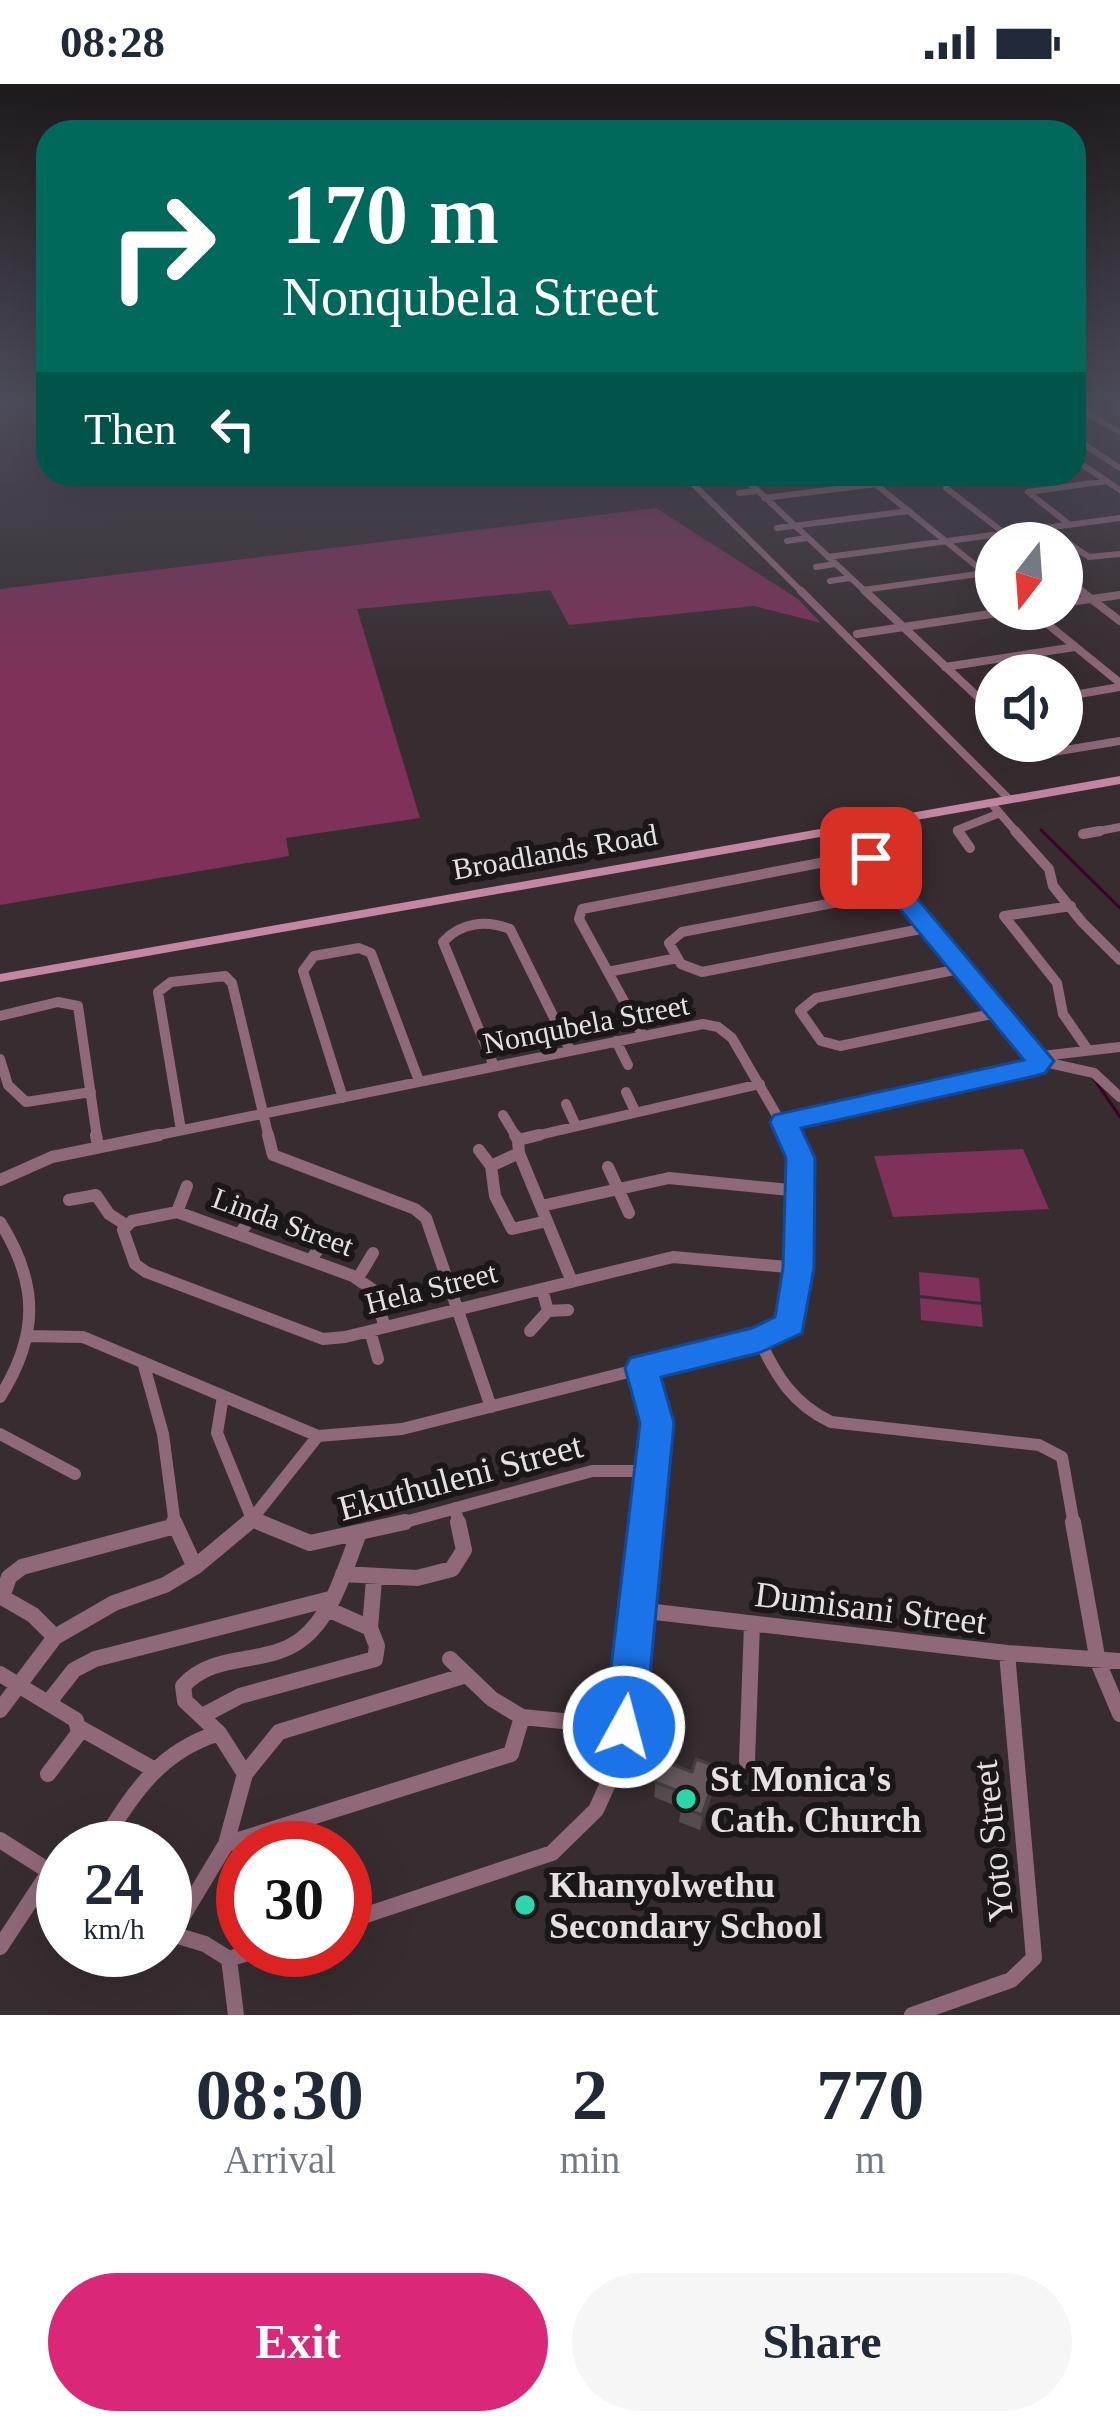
<!DOCTYPE html>
<style>
:root{--surface:#fff;--page:#f6f6f7;--text:#1f2937;--muted:#747a83;--accent:#db2777}
body{margin:0;font-family:Georgia,serif;background:var(--page);color:var(--text);height:100vh;display:flex;flex-direction:column;font-size:45px;white-space:nowrap}
*{box-sizing:border-box;margin:0}
p{font-size:39px;color:var(--muted)}
.icon{flex:none;width:66px;height:66px;fill:none;stroke:currentColor;stroke-width:2;stroke-linecap:round;stroke-linejoin:round}
.map{position:relative;height:1931px;overflow:hidden}
.panel{display:flex;flex-direction:column;background:var(--surface);flex:1}
.panel>*{flex:none}
.hud{position:absolute;left:36px;top:36px;width:1050px;height:366px;border-radius:36px;box-shadow:0 12px 48px #0002;background:#00695c;color:#fff;overflow:hidden}
.needle{width:78px;rotate:197deg}
.buttons{position:absolute;left:975px;top:438px;display:grid;gap:24px}
.buttons a{display:grid;place-items:center;width:108px;height:108px;border-radius:50%;background:var(--surface);box-shadow:0 12px 48px #0002;font-size:60px}
.speed{position:absolute;left:36px;top:1737px;display:flex;gap:24px;font-size:60px;font-weight:700;text-align:center}
.speed>*{display:grid;place-content:center;width:156px;height:156px;border-radius:50%;background:var(--surface);box-shadow:0 12px 48px #0002;line-height:1}
.speed small{font-size:30px;font-weight:400}
.speed .limit{border:18px solid #d22;background:#fff;color:#111}
.pin{position:absolute;display:grid;place-items:center;width:102px;height:102px;color:#fff;margin:-51px;border-radius:24px;box-shadow:0 6px 18px #0006}
.me{position:absolute;width:132px;margin:-66px;rotate:7deg;stroke-linejoin:round;filter:drop-shadow(0 0 9px #0008)}
.turn{display:flex;align-items:center;gap:42px;height:252px;padding:0 48px;font-size:54px}
.turn .icon{width:156px;height:156px;stroke-width:2.5}
.turn b{display:block;font-size:84px;line-height:102px}
.then{display:flex;align-items:center;height:114px;padding:0 48px;background:#0003;gap:24px;font-size:45px}
.eta{display:flex;justify-content:space-evenly;align-items:center;height:204px;text-align:center}
.eta b{font-size:72px;font-weight:700;line-height:84px}
.primary-button{display:flex;gap:24px;margin-top:auto;padding:24px 48px}
.primary-button a{flex:1;height:138px;border-radius:72px;background:var(--accent);color:#fff;font-size:48px;font-weight:700;line-height:138px;text-align:center}
.primary-button a+a{background:var(--page);color:var(--text)}
.status{display:flex;justify-content:space-between;align-items:center;height:84px;padding:0 60px;background:var(--surface);direction:ltr}
.status svg{height:33px;fill:currentColor}
.map>svg:first-child{display:block}
</style>
<div class="status"><b>08:28</b><svg viewBox="0 0 49 12"><path d="M0 12V9h3v3zM5 12V6h3v6zM10 12V3h3v9zM15 12V0h3v12zM26 1h20v11H26zM47 4h2v5h-2z"/></svg></div>
<div class="map">
<svg width="1120" height="1931" viewBox="0 0 1120 1931">
<rect width="100%" height="100%" fill="#372d31"/>
<path fill="#7f3159" d="M656 424 798 515 821 539 754 522 569 541 550 506 357 525 420 734 286 754 289 772 0 821V505Z
M1023 1065 1049 1125 893 1133 874 1072Z
M919 1188 979 1194 981 1218 920 1211Z
M920 1214 981 1221 983 1243 921 1236Z"/>
<g fill="none" stroke-linecap="round" stroke-linejoin="round">
<path stroke="#3d0024" stroke-width="3" d="M1041 746 1120 824
M1094 995 1120 1033"/>
<path stroke="#8f6879" stroke-width="6" d="M1074 322 1120 348
M1074 354 1120 384
M1074 375 1120 406
M683 390 804 510
M740 390 868 510
M863 390 996 498
M963 390 949 395 946 404 1017 459
M739 409 757 407
M764 414 876 400
M1070 441 1028 408 1107 397
M777 444 909 427
M1046 444 1089 473 1120 470
M787 457 807 454
M828 473 1120 434
M816 483 835 480
M1062 493 1085 510
M830 497 850 494
M863 506 985 489"/>
<path stroke="#8f6879" stroke-width="8" d="M801 507 1009 715
M865 507 996 630
M1081 507 1120 537
M1062 519 1120 511
M1029 525 1120 599
M857 550 1024 525
M945 583 1075 563
M1062 613 1120 603
M1025 657 1047 669 1120 657
M991 719 1018 750
M960 750 957 746 1000 729
M1084 750 1120 743"/>
<path stroke="#8f6879" stroke-width="10" d="M958 747 970 764
M1015 747 1049 785 1053 802 1082 838 1120 876
M1083 750 1100 747
M901 806 682 848 669 859 681 880 702 888 931 843
M1071 822 1004 832 1057 899 1063 930 1088 966
M964 884 816 914 800 927 821 957 840 962 1001 928
M608 888 677 874
M0 932 58 918 78 922 97 1054
M643 952 579 835 582 825 851 773 875 776 1040 977 1035 983 784 1038
M616 957 628 981
M1042 972 1120 963
M0 975 8 1001 26 1018 91 1008
M1040 977 1094 989 1120 1013
M494 982 443 858C461 838 486 836 510 845L570 966
M626 1008 635 1027
M343 1014 303 887 314 872 359 864 371 869 419 997
M566 1020 575 1040
M503 1031 517 1054
M181 1046 158 908 171 898 225 892 232 899 269 1054
M144 1054 703 940 718 943 732 954 790 1054
M526 1054 760 1000"/>
<path stroke="#8f6879" stroke-width="12" d="M96 1051 98 1063
M268 1051 273 1071 415 1125 426 1134 491 1323
M515 1051 518 1056
M539 1051 518 1056 519 1069 572 1198
M479 1066 491 1082
M519 1069 491 1082 495 1112 512 1145 547 1137
M608 1083 629 1129
M0 1096 52 1073 159 1051
M69 1116 96 1111 109 1130 126 1141
M541 1122 669 1094 800 1107
M177 1128 187 1102
M0 1138C39 1200 39 1251 0 1313
M239 1150 258 1126
M311 1176 328 1150
M358 1194 373 1169
M548 1227 568 1226
M385 1243 373 1206 353 1192 177 1128 132 1137 123 1146 135 1180 146 1188 323 1255 345 1253 673 1173 799 1184
M370 1247 378 1275
M530 1247 548 1227 542 1205
M27 1252 83 1253 318 1352 402 1345 759 1255 786 1245 796 1227 801 1074 788 1051
M759 1255C776 1292 793 1320 831 1338L1039 1361 1062 1373 1074 1441
M143 1278 163 1350 175 1441
M642 1284C660 1342 653 1382 646 1441
M223 1312 217 1349 252 1435 245 1441
M0 1350 75 1390
M455 1424 459 1441
M266 1441 252 1435 318 1352
M394 1441 592 1387H651"/>
<path stroke="#8f6879" stroke-width="16" d="M174 1438 195 1483
M259 1438 310 1459 405 1438
M1073 1438 1098 1578 1120 1630
M343 1490 417 1494 452 1485 464 1466 458 1438
M0 1512 33 1531 55 1553
M2 1513 9 1493 22 1483 175 1442
M638 1526 1007 1569 1120 1577
M370 1544 374 1495
M0 1590 48 1619
M0 1626 55 1553 114 1519 165 1501 195 1483 249 1438
M204 1631 240 1612 375 1575 377 1562 370 1544 325 1524
M522 1633 624 1643
M80 1644 153 1685
M747 1677 752 1540
M48 1690 79 1649 76 1636 48 1619 74 1586 95 1575 330 1515
M245 1690 219 1649 185 1617 183 1602C215 1566 266 1583 302 1555 333 1531 345 1484 359 1449
M0 1756 63 1796
M226 1760 245 1690 279 1648 463 1592
M99 1764C132 1712 157 1668 219 1649
M345 1838 552 1769 596 1726 621 1671 647 1438
M165 1848 205 1860 229 1875 257 1866
M172 1850 226 1760 511 1670 522 1633 492 1615 450 1575
M0 1863 50 1787
M229 1875 236 1931
M912 1931 1011 1896 1034 1874 1007 1569"/>
<path fill="#c486a2" fill-rule="evenodd" d="M1120 692V700L0 898V890Z"/>
</g>
<path fill="#564c50" d="M658 1675 716 1699 700 1746 679 1738 681 1724 654 1713Z"/>
<path fill="#463e41" d="M718 1683 716 1699 700 1746 702 1731Z"/>
<path fill="#64585d" stroke="#463e41" stroke-width="3" d="M658 1675 692 1688 696 1675 718 1683 702 1731 681 1723 686 1710 655 1698Z"/>
<linearGradient id="sky" x2="0" y2="1"><stop stop-color="#1e191b"/><stop offset="0.54" stop-color="#4d4c5a"/><stop offset="1" stop-color="#4d4c5a" stop-opacity="0"/></linearGradient>
<rect width="1120" height="591" fill="url(#sky)"/>
<path fill="#1a73e8" stroke="#114b97" stroke-width="3" d="M871 767 879 769 1054 977 1045 989 1035 992 801 1044 815 1074 814 1184 802 1249 759 1269 661 1293 674 1339 645 1643 639 1657 624 1663 610 1657 604 1643 640 1339 625 1284 630 1274 752 1244 775 1233 783 1184 786 1074 770 1038 774 1031 1024 976 862 779V769Z"/>
<g fill="#2cd5ab" stroke="#1b1719" stroke-width="4.5">
<circle cx="686" cy="1715" r="12"/>
<circle cx="525" cy="1821" r="12"/>
</g>
<g text-anchor="middle" stroke-width="12" stroke-linejoin="round" paint-order="stroke">
<g font-size="30" fill="#e7dfe2" stroke="#1b1719">
<text transform="translate(555 768) rotate(-10)" y="10">Broadlands Road</text>
<text transform="translate(586 940) rotate(-11)" y="10">Nonqubela Street</text>
<text transform="translate(283 1138) rotate(20)" y="10">Linda Street</text>
<text transform="translate(431 1204) rotate(-14)" y="10">Hela Street</text>
</g>
<g font-size="36" fill="#e7dfe2" stroke="#1b1719">
<text transform="translate(460 1392) rotate(-15)" y="13">Ekuthuleni Street</text>
<text transform="translate(871 1523) rotate(7)" y="13">Dumisani Street</text>
<text transform="translate(992 1757) rotate(-96)" y="13">Yoto Street</text>
</g>
<g font-size="36" font-weight="bold" fill="#e7dfe2" stroke="#1b1719" text-anchor="start">
<text x="710" y="1707">St Monica's<tspan x="710" dy="41">Cath. Church</tspan></text>
<text x="549" y="1813">Khanyolwethu<tspan x="549" dy="41">Secondary School</tspan></text>
</g>
</g>
</svg>
<div class="buttons">
<a><svg class="needle" viewBox="-14 -14 28 28"><path d="M0-13l5 13h-10z" fill="#e53935"/><path d="M0 13l5-13h-10z" fill="#747a83"/></svg></a>
<a><svg class="icon" aria-label="sound" viewBox="0 0 24 24"><path d="M4 9h4l5-4v14l-5-4H4zM17 9q2 3 0 6"/></svg></a>
</div>
<div class="speed"><div>24<small>km/h</small></div><div class="limit">30</div></div>
<div class="pin" style="left:871px;top:774px;background:#d93025"><svg class="icon" aria-label="arrive" viewBox="0 0 24 24"><path d="M6 21V4h12l-3 4 3 4H6"/></svg></div>
<svg class="me" style="left:624px;top:1643px" viewBox="-20 -20 40 40"><circle r="17" fill="#1a73e8" stroke="#fff" stroke-width="3"/><path d="M0-11L8 9 0 5-8 9z" fill="#fff"/></svg>
<div class="hud">
<div class="turn"><svg class="icon" aria-label="right" viewBox="0 0 24 24"><path d="M7 20v-9h11M14 6l5 5-5 5"/></svg><div><b>170 m</b>Nonqubela Street</div></div>
<div class="then">Then<svg class="icon" aria-label="left" viewBox="0 0 24 24"><path d="M17 20v-9H6M10 6l-5 5 5 5"/></svg></div>
</div>
</div>
<section class="panel">
<div class="eta">
<div><b>08:30</b><p>Arrival</p></div>
<div><b>2</b><p>min</p></div>
<div><b>770</b><p>m</p></div>
</div>
<div class="primary-button"><a>Exit</a><a>Share</a></div>
</section>
